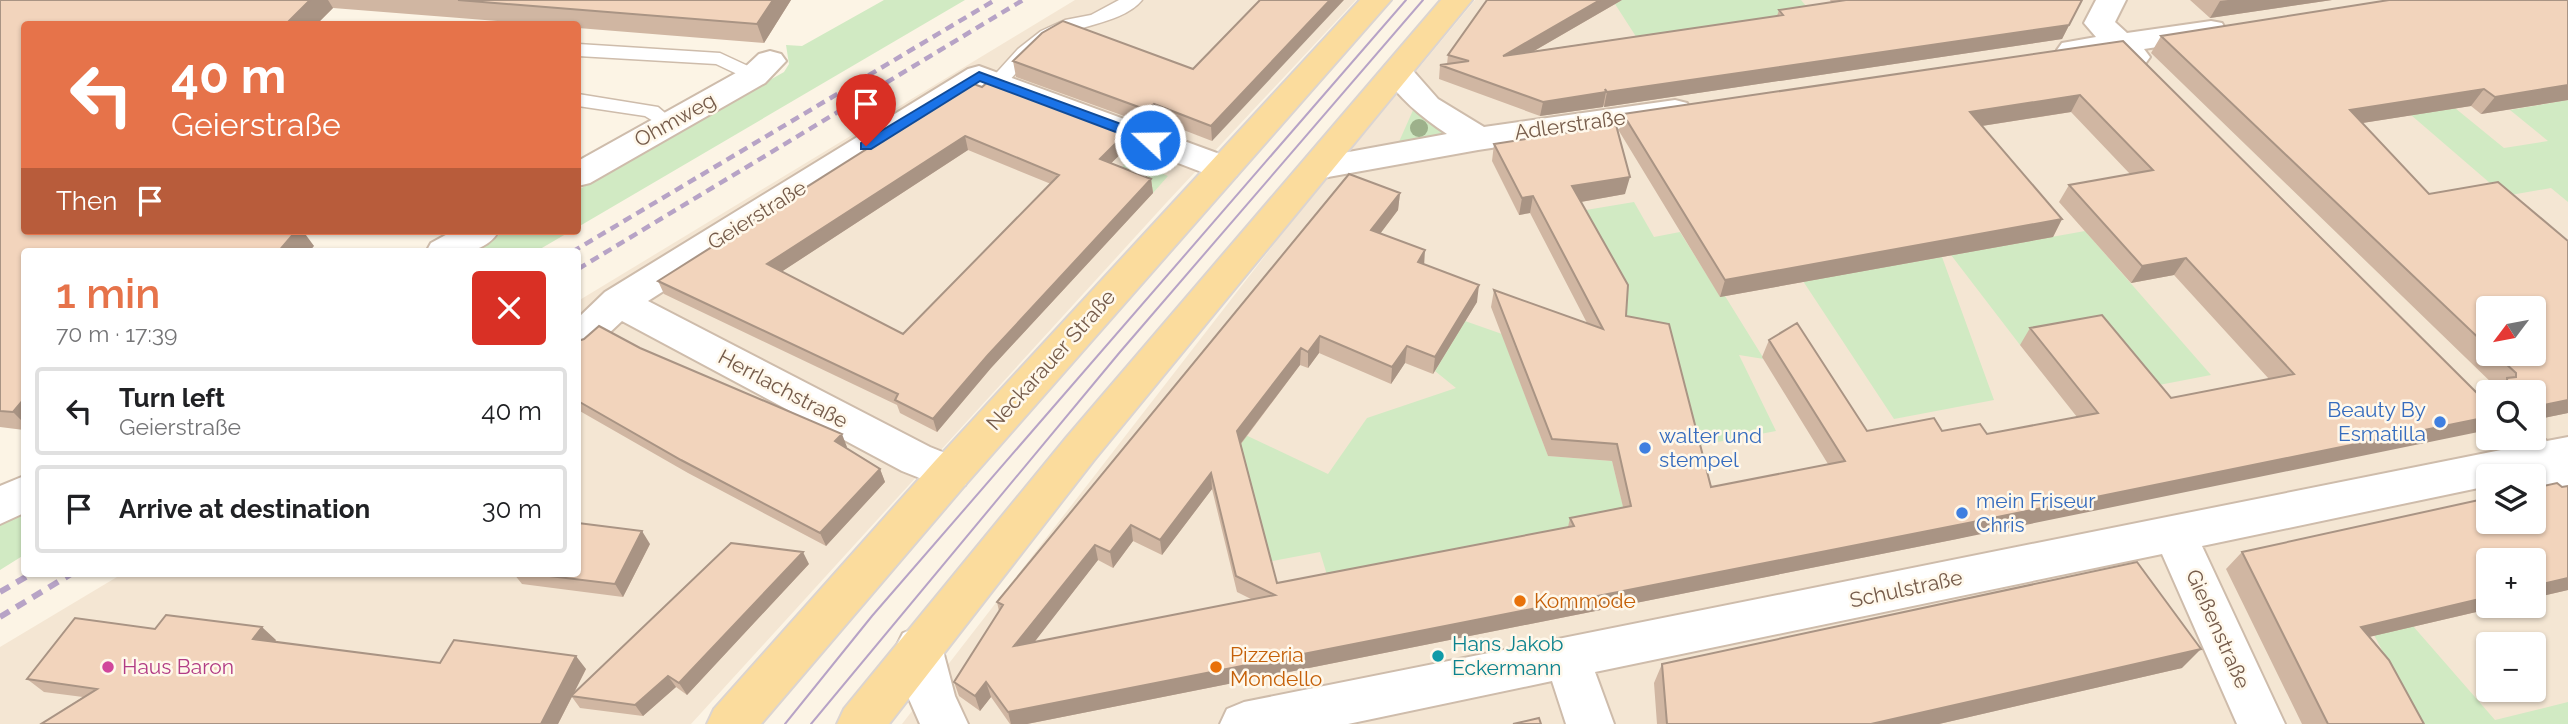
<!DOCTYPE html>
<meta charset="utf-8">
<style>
:root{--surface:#fff;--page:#f6f6f6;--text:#202124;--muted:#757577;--line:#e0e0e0;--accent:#e6734a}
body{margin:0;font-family:Raleway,sans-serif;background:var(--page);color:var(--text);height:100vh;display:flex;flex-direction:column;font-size:26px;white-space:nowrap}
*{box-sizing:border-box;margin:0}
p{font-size:23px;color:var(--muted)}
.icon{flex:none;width:38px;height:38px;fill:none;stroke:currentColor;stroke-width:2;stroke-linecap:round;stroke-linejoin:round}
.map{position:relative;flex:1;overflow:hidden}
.panel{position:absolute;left:21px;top:248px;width:560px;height:329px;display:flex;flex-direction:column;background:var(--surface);border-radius:7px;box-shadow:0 2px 5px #0004}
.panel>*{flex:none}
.banner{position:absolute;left:21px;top:21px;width:560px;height:214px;border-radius:7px;box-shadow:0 2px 5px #0004;background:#e6734a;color:#fff;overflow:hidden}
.needle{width:46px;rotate:238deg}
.fabs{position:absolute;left:2476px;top:296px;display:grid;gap:14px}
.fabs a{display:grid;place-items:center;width:70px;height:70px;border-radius:7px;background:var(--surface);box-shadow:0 2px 5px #0004;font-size:35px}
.pin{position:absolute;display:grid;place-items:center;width:60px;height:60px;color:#fff;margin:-72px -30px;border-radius:50% 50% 50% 0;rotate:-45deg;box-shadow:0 0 7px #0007}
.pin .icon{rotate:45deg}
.me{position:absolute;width:77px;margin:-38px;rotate:291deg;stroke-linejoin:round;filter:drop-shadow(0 0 5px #0008)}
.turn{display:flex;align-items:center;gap:24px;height:147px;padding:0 35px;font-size:32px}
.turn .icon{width:91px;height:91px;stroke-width:2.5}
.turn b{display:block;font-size:49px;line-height:60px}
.then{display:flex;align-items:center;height:66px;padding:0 35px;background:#0003;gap:14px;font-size:26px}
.round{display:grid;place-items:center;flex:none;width:74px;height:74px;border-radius:7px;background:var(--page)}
.headline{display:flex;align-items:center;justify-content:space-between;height:119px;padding:0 35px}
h1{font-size:42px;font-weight:600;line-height:52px;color:var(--accent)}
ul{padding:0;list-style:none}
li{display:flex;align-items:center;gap:21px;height:88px;margin:0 14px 10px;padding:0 21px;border:4px solid var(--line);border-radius:7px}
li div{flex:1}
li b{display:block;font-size:26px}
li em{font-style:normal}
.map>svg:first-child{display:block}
</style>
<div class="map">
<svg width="2568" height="724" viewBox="0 0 2568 724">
<rect width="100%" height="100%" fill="#fcf4e5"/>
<path fill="#f4e6d3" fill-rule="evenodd" d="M1075 0H1356L1167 202 691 724H0V647L122 574H578V301Z
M1475 0H2568V724H902L1288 226ZM2488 308H2534V354H2488ZM2488 392H2534V438H2488ZM2488 476H2534V522H2488ZM2488 560H2534V606H2488ZM2488 644H2534V690H2488Z"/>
<path fill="#d1eac3" d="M884 0H965L578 227V190L784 72 789 64 786 45 802 46Z
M1622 0H1801L1816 18 1644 49 1615 4Z
M2568 100V202L2551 188 2505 196 2411 115 2455 108 2504 148 2548 141 2510 110Z
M1414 108 1453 136 1398 144Z
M1129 160 1168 176 1153 193 1112 177Z
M1634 202 1654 237 1680 232 1720 296H1725L1764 359 1739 355 1776 431 1691 447 1622 333 1574 212Z
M506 231H571L535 252H469Z
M2085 231 2211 375 2138 389 2091 332 2020 345 1951 255Z
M1942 257 1994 400 1894 419 1803 281Z
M1465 321 1502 334 1548 456 1612 461 1630 535 1331 588 1320 552 1268 562 1237 431 1328 474 1367 418 1456 388 1435 371Z
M24 505V555L0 570V519Z
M2413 626 2495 720 2568 702V724H2421L2374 635Z"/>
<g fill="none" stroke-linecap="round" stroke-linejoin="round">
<defs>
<path id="lane" d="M1119 0H1142C1124 22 1082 25 1057 37 1037 47 1020 69 1005 85L998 87 989 81 1018 49 1041 31 1065 20 1091 15Z
M578 44 720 53 761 72 763 76 754 82 716 64 578 56Z
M578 94 658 107 678 124 675 128 668 130 645 116 578 106Z"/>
<path id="street" d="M2096 0H2126L2115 22 2127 33 2211 21 2222 23 2226 30 2222 37 2211 39 2144 49 2150 57 2145 64C2130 68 2124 64 2113 54L2073 59 2062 57 2057 50 2062 43 2096 37 2084 23Z
M770 51 781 54 786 61 765 83 590 183 578 186V161L743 69 759 54Z
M1397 62 1408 65 1438 99 1484 127 1675 100 1687 103 1691 110 1687 117 1675 120 1478 150 1317 179 1305 176 1300 168 1305 160 1447 134C1421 117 1399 98 1381 72L1386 65Z
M979 66 1236 160 1241 168 1236 176 1224 179 1212 176 982 88 648 301 930 447 965 461 971 473 965 485 950 490 902 471 622 321 591 350 578 354V318L605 292 968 69Z
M453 231H499C483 257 453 252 426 252L431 243Z
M2534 431 2547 441 2568 437V504L2553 499 2534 480V476H2488V486L2202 546 2285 724H2237L2162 554 1595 672 1614 724H1566L1552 681 1348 724H1220L1227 709 1244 702 2506 449 2504 444 2507 438H2534Z
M24 476V513L0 524V486Z
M919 627 935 633 942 647 955 696 968 724H920L909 699 896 647 903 633Z"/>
<path id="primary" d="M1360 0H1391L965 485 761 724H707L714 709 935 461Z
M1441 0H1472L1094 460 889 724H837L844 709 1066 438Z"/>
</defs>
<use href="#lane" stroke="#cebcab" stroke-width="3"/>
<use href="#street" stroke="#cebcab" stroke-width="4"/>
<use href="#primary" stroke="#dbd4d0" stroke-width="4"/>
<use href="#lane" fill="#fff" fill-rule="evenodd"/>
<use href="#street" fill="#fff" fill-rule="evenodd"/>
<use href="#primary" fill="#fbdc9d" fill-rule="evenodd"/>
<path stroke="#b7a3c6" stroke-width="2" d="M785 724 872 616 1406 0
M811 724 1120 352 1423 0"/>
<path stroke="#b7a3c6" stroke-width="4.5" stroke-dasharray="9 6" stroke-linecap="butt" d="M572 252 995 0
M578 269 1023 0"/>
<path stroke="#b7a3c6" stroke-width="6" stroke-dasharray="11 8" stroke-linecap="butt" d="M0 592 31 574
M0 617 71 574"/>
</g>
<circle fill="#9db18b" cx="1419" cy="128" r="9"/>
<path fill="#d0b6a2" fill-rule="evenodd" d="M0 0H791L764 43 578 28V24H535L333 8 317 24H24L314 246 24 252V430L0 427Z
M1260 0 1212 141 1155 119 1149 125 1016 77 1013 61 1193 69Z
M1622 0 1534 51 1777 16 1779 10 1831 2 1830 0H2082L2062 39 1604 107 1603 105V107L1540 116 1439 79 1440 65 1447 64 1448 55Z
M2190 0H2332L2210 18Z
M2568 0V100L2481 114 2471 106 2362 123 2429 194 2568 241V413L2534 420V392H2493L2497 388 2151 53 2161 36ZM2488 308 2534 354H2488Z
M2123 41 2488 404 1957 539 1027 724H1010L991 697 980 711 959 696 954 682 999 611 997 602 1400 193 1398 210 1380 234 1477 302 1433 374 1405 363 1391 384 1319 353 1308 368 1300 365 1241 444 1277 583 1568 527 1570 518 1623 507 1612 461 1548 456 1491 307 1494 290 1587 323 1530 213 1519 215 1492 161 1494 144 1625 194 1581 202 1626 316 1711 487 1828 464 1762 357 1769 340 1867 431H1942L1987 434 2077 417 2020 345 2030 328 2171 398 2269 379 2174 275 2131 283 2059 202 2069 185 2130 174 2071 112 1982 126 2062 219 2053 237 1720 297 1619 131 1623 114ZM1212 489 1237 592 1253 600 1033 643 1098 560 1113 568 1133 541 1162 555Z
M982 87 1128 147 1111 163 1151 179 1153 193 991 368 937 432 900 413 897 405 664 294 658 281ZM968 150 1051 184 903 334 781 272Z
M578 341 640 348 847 447 846 448 880 469 885 482 826 546 688 473 578 410Z
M2568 486V590L2534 598V560L2488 606H2502L2369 637 2424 724H2302L2226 569 2242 552Z
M650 544 623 597 522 584 514 574H578Z
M809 564 687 695 676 687 643 716 580 708 572 697 558 724H41L83 697 44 692 27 679 155 629 276 640 274 642 440 663 586 669 573 695Z
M1662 664 2182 668 1939 724H1657L1654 683Z"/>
<path fill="#a99484" d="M310 0H328L333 8 317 24H286Z
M773 0H791L764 43 757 24Z
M1330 0H1344L1212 141 1211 126Z
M1600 0H1622L1501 70 1503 56Z
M2082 0 2062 39 1604 107 1607 92Z
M2228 0H2332L2210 18 2220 1Z
M2568 85V100L2481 114 2495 97Z
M2484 89 2471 106 2337 127 2350 110Z
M1606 92 1603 107 1540 116 1543 102Z
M2080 95 2071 112 1962 129 1970 112Z
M1154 104 1155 119 1149 125 1147 110Z
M1126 133 1128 147 1102 172 1100 159Z
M965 136 968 150 772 278 767 264Z
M1630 177 1625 194 1569 204 1572 186Z
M1151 179 1153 193 991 368 937 432 933 419 988 355Z
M1400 193 1398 210 1370 247 1371 230Z
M1533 196 1530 213 1519 215 1522 198Z
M2062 219 2053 237 1720 297 1725 280Z
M279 231H303L314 246 309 252H278Z
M1425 250 1424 267 1418 262Z
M2186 258 2174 275 2131 283 2142 266Z
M1479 285 1477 302 1433 374 1435 357Z
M1320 336 1319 353 1308 368V352Z
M1407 346 1405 363 1391 384 1392 367Z
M1301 348 1300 365 1238 447 1237 431Z
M24 399V423L13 412Z
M2568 400V413L2534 420V407Z
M2488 417V430L1957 539 1027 724H1011L1008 712Z
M842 434 847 447 840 454 835 441Z
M880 469 885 482 826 546 820 533Z
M1211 473 1212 489 1162 555 1160 540Z
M1131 525 1133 541 1113 568 1110 552Z
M642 531 650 544 623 597 615 584Z
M1095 545 1098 560 1019 662 1014 646Z
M803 552 809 564 687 695 679 683Z
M2568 578V590L2534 598V586Z
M2488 597V606H2502L2343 643 2361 627Z
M262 627 276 640 267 652 253 639Z
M2201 649 2182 668 1939 724H1871Z
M576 656 586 669 558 724H541Z
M668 676 676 687 643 716 635 705Z
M986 682 991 697 980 711 975 696Z"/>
<path fill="#f2d4bc" stroke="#a99484" stroke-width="2" fill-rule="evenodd" d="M0 0H310L286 24H24V231H296L278 252H24V399L13 412 0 411Z
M458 0H773L757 24Z
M1260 0H1330L1211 126 1154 104 1147 110 1013 61 1042 33 1063 21 1193 69Z
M1487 0H1600L1503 56 1783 15 1779 10 1846 0H2082L2069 25 1607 92 1605 89 1606 92 1543 102 1440 65 1469 61 1448 55Z
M2389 0H2568V85L2495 97 2484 89 2350 110 2429 194 2498 182 2568 241V400L2534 407V392H2508L2507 378 2516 377V373L2495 354H2534V308H2488V347L2161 36Z
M2123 41 2488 404V417L1968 523 1008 712 986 682 975 696 954 682 1003 605 997 602 1349 174 1400 193 1371 230 1425 250 1418 262 1479 285 1435 357 1407 346 1392 367 1320 336 1308 352 1301 348 1237 431 1277 583 1574 526 1570 518 1631 506 1617 444 1552 439 1494 290 1603 329 1533 196 1522 198 1494 144 1616 125 1630 177 1572 186 1628 285 1626 316 1669 324 1711 487 1845 461 1769 340 1797 323 1867 431 1934 418 1942 431 1980 424 1987 434 2098 413 2030 328 2102 315 2171 398 2294 374 2186 258 2142 266 2069 185 2153 170 2080 95 1970 112 2062 219 1725 280 1623 114ZM1211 473 1236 576 1275 595 1014 646 1095 545 1110 552 1131 525 1160 540Z
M989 81 1126 133 1100 159 1151 179 988 355 933 419 895 400 898 394 658 281 971 83 982 87ZM965 136 1059 175 903 334 767 264Z
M599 326 640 348 842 434 835 441 880 469 820 533 681 460 578 401V341L584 339Z
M2557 483 2562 487 2568 486V578L2534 586V560H2488V597L2361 627 2389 660 2424 724H2328L2242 552 2488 498V522H2534V488Z
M578 523 642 531 615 584 533 574H578Z
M731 543 803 552 679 683 668 676 635 705 571 696Z
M2137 562 2201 649 1871 724H1667L1662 664Z
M166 615 262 627 253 639 440 663 454 640 576 656 541 724H41L97 689 27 679 75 618 155 629Z
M1539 718 1541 724H1513Z"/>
<path fill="#1a73e8" stroke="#114b97" stroke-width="2" d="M979 72 1154 136 1156 140 1150 144 1145 143 980 81 871 149H861V143Z"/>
<g fill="#3f7fe0" stroke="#fff8eb" stroke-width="2.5">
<circle cx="2440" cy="422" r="7"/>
<circle cx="1645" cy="448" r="7"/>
<circle cx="1962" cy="513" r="7"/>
</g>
<g fill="#e8710a" stroke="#fff8eb" stroke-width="2.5">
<circle cx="1520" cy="601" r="7"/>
<circle cx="1216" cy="667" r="7"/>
</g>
<circle fill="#0f9aa8" stroke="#fff8eb" stroke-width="2.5" cx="1438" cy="656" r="7"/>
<circle fill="#d1479c" stroke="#fff8eb" stroke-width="2.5" cx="108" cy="667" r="7"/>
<g text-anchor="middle" stroke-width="5" stroke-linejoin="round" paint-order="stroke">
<g font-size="21" fill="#755b4a" stroke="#fff8eb">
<text transform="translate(675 120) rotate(-29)" y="7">Ohmweg</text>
<text transform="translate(1570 125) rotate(-8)" y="7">Adlerstraße</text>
<text transform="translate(757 215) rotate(-32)" y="7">Geierstraße</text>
<text transform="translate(1051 360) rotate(-48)" y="7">Neckarauer Straße</text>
<text transform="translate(783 389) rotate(28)" y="7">Herrlachstraße</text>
<text transform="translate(1906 589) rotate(-12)" y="7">Schulstraße</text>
<text transform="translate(2218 629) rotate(66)" y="7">Gießenstraße</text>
</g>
<g font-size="21" fill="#366cbe" stroke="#fff8eb" text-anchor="start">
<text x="2426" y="417" text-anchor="end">Beauty By<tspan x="2426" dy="24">Esmatilla</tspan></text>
<text x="1659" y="443">walter und<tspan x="1659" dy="24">stempel</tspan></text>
<text x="1976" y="508">mein Friseur<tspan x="1976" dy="24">Chris</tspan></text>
</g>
<g font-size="21" fill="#c56008" stroke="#fff8eb" text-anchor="start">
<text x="1534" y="608">Kommode</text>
<text x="1230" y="662">Pizzeria<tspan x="1230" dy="24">Mondello</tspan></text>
</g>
<g font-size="21" fill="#0d838f" stroke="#fff8eb" text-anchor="start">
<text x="1452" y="651">Hans Jakob<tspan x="1452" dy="24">Eckermann</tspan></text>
</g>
<g font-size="21" fill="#b23c85" stroke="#fff8eb" text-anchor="start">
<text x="122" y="674">Haus Baron</text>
</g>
</g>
</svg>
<div class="fabs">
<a><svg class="needle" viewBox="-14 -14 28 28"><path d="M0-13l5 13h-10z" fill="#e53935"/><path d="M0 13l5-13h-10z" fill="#757577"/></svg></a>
<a><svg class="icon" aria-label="search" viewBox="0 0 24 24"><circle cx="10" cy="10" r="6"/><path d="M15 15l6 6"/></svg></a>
<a><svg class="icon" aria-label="layers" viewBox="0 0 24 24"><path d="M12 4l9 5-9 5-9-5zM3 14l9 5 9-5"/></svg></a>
<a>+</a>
<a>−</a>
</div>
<div class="pin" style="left:866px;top:146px;background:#d93025"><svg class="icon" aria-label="arrive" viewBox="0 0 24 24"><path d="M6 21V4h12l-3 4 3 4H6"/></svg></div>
<svg class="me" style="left:1150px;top:140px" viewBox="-20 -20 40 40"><circle r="17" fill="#1a73e8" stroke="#fff" stroke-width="3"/><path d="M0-11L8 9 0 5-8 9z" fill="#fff"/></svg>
<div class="banner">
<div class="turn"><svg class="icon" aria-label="left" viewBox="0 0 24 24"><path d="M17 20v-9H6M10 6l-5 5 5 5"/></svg><div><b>40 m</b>Geierstraße</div></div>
<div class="then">Then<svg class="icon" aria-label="arrive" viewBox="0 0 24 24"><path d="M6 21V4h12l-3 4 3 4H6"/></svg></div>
</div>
<section class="panel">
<div class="headline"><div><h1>1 min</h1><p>70 m · 17:39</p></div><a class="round" style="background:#d93025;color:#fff"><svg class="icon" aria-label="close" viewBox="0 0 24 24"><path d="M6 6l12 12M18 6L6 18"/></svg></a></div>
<ul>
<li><svg class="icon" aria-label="left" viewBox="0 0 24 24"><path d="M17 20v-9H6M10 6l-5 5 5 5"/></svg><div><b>Turn left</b><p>Geierstraße</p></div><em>40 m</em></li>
<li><svg class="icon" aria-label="arrive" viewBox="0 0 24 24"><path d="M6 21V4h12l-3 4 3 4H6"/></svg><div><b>Arrive at destination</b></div><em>30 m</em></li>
</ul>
</section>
</div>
